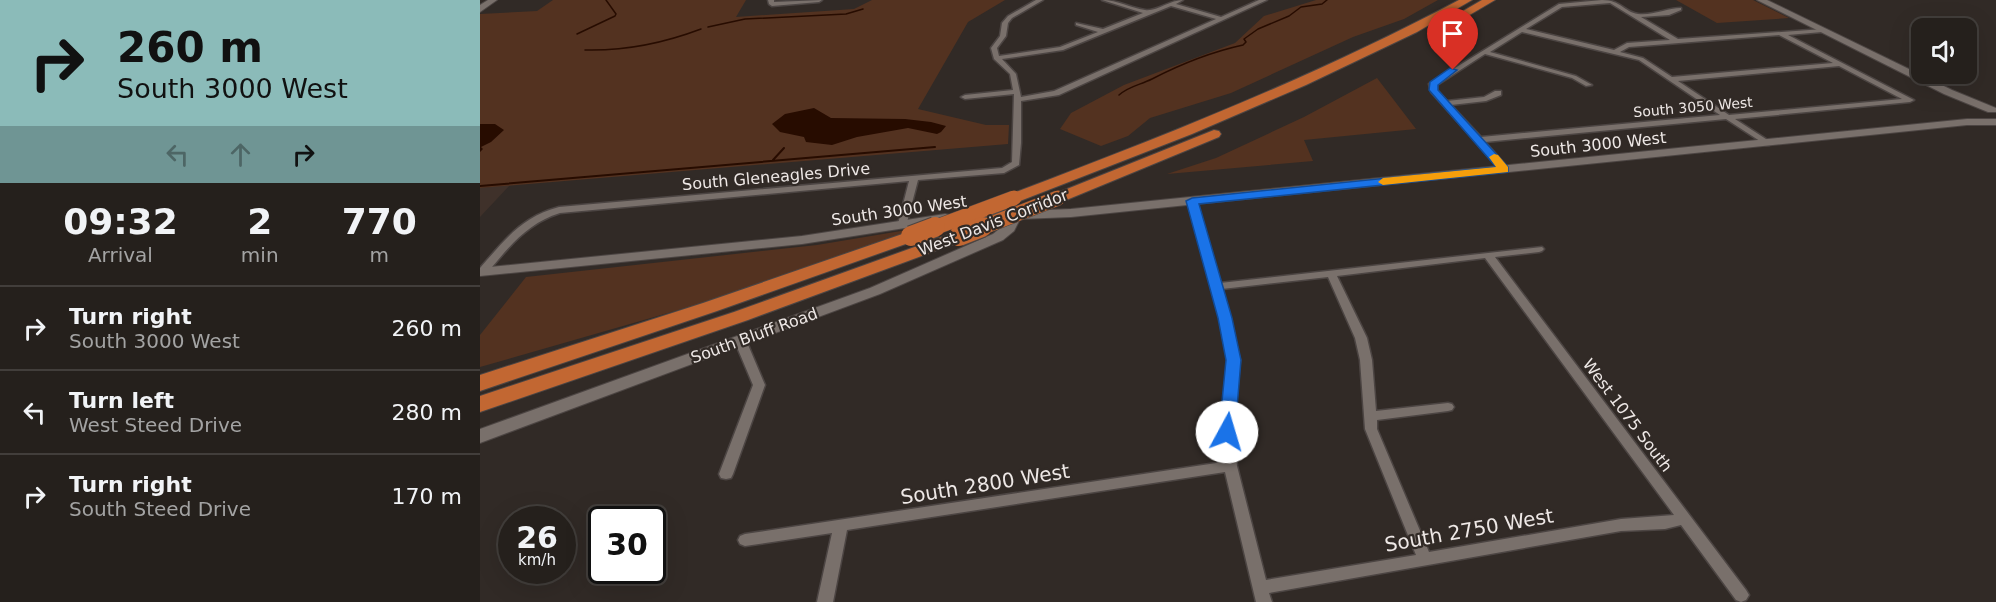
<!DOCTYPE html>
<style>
:root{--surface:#25201c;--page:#312d29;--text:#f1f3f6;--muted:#a3a3a3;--line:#423e3b}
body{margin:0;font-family:"DejaVu Sans",sans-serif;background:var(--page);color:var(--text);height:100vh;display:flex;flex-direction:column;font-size:22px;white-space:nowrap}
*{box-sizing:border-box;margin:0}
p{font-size:20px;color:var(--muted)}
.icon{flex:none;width:33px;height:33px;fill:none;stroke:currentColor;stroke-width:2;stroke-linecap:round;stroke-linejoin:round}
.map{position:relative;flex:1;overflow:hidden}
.details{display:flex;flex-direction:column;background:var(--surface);width:480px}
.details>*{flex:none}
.guide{background:#8bbbb9;color:#111;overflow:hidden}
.fabs{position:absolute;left:1431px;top:18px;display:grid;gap:12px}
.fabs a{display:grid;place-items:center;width:66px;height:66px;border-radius:12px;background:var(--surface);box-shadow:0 6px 24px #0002,0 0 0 2px var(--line);font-size:30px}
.speed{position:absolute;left:18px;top:506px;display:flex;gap:12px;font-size:30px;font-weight:700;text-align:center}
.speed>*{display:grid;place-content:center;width:78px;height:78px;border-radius:50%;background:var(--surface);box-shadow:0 6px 24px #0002,0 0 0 2px var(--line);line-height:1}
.speed small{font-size:15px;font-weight:400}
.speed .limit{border:3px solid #111;border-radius:9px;background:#fff;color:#111}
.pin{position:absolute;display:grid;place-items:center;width:51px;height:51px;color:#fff;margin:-62px -26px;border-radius:50% 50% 50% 0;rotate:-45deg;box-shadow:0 0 6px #0007}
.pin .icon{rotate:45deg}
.me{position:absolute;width:66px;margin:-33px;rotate:6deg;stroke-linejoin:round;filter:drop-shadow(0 0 4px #0008)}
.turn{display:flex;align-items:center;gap:21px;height:126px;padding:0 18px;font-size:27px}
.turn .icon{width:78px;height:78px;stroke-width:2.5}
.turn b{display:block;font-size:42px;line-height:51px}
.lanes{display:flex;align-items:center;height:57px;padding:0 18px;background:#0003;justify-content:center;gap:30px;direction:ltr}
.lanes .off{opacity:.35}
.eta{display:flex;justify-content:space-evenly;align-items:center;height:102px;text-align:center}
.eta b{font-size:36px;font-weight:800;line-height:42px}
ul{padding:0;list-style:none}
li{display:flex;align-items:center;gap:18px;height:84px;padding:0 18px;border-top:2px solid var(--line)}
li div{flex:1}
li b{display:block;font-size:22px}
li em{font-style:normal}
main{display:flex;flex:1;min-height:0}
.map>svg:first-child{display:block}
</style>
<main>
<section class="details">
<div class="guide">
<div class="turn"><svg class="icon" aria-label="right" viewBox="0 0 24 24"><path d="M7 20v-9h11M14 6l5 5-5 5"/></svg><div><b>260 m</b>South 3000 West</div></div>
<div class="lanes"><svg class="icon off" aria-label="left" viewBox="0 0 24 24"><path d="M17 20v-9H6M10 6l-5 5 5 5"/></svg><svg class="icon off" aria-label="ahead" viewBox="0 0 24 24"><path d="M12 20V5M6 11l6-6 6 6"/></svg><svg class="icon" aria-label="right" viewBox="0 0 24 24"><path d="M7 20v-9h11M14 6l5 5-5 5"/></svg></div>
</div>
<div class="eta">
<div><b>09:32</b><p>Arrival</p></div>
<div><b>2</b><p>min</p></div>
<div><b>770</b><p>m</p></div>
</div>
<ul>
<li><svg class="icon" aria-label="right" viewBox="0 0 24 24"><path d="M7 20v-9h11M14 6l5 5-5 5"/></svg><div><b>Turn right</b><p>South 3000 West</p></div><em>260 m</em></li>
<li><svg class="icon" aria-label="left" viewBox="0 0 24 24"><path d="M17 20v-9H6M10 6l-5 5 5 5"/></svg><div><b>Turn left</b><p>West Steed Drive</p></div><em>280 m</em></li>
<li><svg class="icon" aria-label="right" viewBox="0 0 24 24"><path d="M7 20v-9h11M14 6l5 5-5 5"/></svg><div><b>Turn right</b><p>South Steed Drive</p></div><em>170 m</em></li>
</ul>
</section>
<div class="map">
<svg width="1516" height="602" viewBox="0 0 1516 602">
<rect width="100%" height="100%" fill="#312a26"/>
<path fill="#3f312a" d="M30 185 0 217V188Z"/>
<path fill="#533220" d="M73 0H266L256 17 374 9 392 0H525L488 22 438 109 506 125H529L528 144 0 188V14L57 11Z
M836 0H958L924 19 873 37 751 93 670 118 648 136 621 146 580 129 591 113 644 85 755 43 784 16Z
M1196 0H1273L1309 18 1237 23Z
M897 78 936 129 824 140 833 161 687 174 736 158 824 117Z
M439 228 223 303 0 367V335L46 277 337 245Z"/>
<path fill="#270c00" d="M334 108 351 118 425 119 451 122 466 126 461 132 457 134 428 128 377 137 352 145 326 142 324 137 300 132 292 124 305 114Z
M0 124H15L24 130 11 142 1 147 3 149 0 152Z"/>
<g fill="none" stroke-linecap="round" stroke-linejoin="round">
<path stroke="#270c00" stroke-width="1.5" d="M228 27 265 19 366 14 383 9
M97 34 135 16 136 14 126 0
M105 50C145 51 184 43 221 29
M639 95C649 86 660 85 672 79 701 64 731 52 763 45L766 42 764 39 778 29 809 16 821 7 842 4 847 0"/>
<path stroke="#270c00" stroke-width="2" d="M293 160 304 148
M0 186 455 147"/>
<defs>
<path id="street" d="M288 0H294V2L342 0 339 2 292 6 289 4Z
M556 0H563L532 18 528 23 526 36 517 48 519 56 580 47 618 32 596 25V23L623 29 663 13 622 0C638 0 650 8 665 10 676 12 690 0 703 0L696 4 741 17 779 0H787L579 95 541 101V143L539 165 524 173 438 180 426 226 423 227 418 224 429 181 80 213C47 223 28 248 7 273H0V268C25 240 41 217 79 207L522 168 532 162 534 94 485 99 481 97 485 95 533 90 530 74 514 59 511 48 520 36 522 23 528 16ZM691 6 736 19 574 91 541 97 536 74 522 59 583 50Z
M1122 0C1141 0 1144 12 1158 14 1172 16 1187 8 1201 8V10L1189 15 1161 17 1198 39 1344 29V31L1342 32 1308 35 1434 100 1430 102 1255 119 1289 141V145H1286L1246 119 1005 142 1029 169 1028 171H1022L951 92 949 84 1079 4ZM1130 3 1190 40 1147 43 1134 50 1046 29 1082 7ZM1042 32 1159 60 1240 115 1001 137 971 105 1006 101 1021 95V91H1015L1004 97 967 101 957 90V85L1005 54 1092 78 1106 86 1112 85 1096 76 1010 52ZM1299 35 1353 63 1192 77 1163 58 1140 52 1149 47ZM1359 66 1422 99 1249 115 1198 81Z
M712 198 716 201 740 283 1062 247 1064 249 1062 251 1059 252 1015 257 1266 590 1269 595 1266 600 1261 602 1256 600 1201 525 1185 529 1141 531 789 593 792 602H776L745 472 367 530 353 602H337L352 533 265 546 260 544 258 540 260 536 265 534 743 462 741 432 748 360 740 318 708 201ZM1005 258 1194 515 1141 519 949 552 897 429V420L968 411 972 410 974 407 972 404 968 403 896 411 892 360 887 338 857 276ZM848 277 875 338 880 360 885 429 936 555 786 580 757 466 753 432 760 360 742 289Z
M260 336 266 340 285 385 253 474 251 478 246 479 241 478 239 474 273 385 254 340Z"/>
<path id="secondary" d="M8 0H17L0 12V5Z
M1277 0H1287L1472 90 1516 108V112H1508L1464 94Z
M1487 119H1516V125H1487L591 217 540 219 534 231 523 240 400 294 0 443V429L390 288 513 234 523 226 527 219 484 220 482 217 484 214 489 213 591 209Z
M465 214 470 215 472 218 470 221 322 244 0 276V268L322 236Z"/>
<path id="highway" d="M979 0H992L937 32 826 85 712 134 540 201 534 203 526 198 528 195C682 137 834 77 979 0Z
M1002 0H1015L981 20H973L971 18Z
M734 130 739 131 741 134 739 137 584 201 578 203 570 198 572 195Z
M431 231 437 232 440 236 437 240 237 311 0 391V375L223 303Z
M479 231 485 232 488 236 485 240 268 320 0 412V396L254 312Z"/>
</defs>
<use href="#street" stroke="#4c4543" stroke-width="3"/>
<use href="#secondary" stroke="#4c4543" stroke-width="2"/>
<use href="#highway" stroke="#4c4543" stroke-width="2"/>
<use href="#street" fill="#79706b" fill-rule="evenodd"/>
<use href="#secondary" fill="#79706b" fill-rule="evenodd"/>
<use href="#highway" fill="#c26732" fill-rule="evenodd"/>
<defs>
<path id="highway-bridge-far1" d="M451 229 534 198
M498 229 578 198"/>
<path id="highway-bridge" d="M431 236 455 227
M479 236 502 227"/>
</defs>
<use href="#highway-bridge-far1" stroke="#4c4543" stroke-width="16" stroke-linecap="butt"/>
<use href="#highway-bridge" stroke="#4c4543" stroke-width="22" stroke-linecap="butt"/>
<use href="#highway-bridge-far1" stroke="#c26732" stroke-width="15"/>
<use href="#highway-bridge" stroke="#c26732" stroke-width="20"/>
</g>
<path fill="#1a73e8" stroke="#114b97" stroke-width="1.5" d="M970 68 977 70 958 85V90L1028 167V172L719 204 752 318 761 360 755 432 752 436H741L739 432 746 360 738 318 706 201 712 198 1016 167 949 90 950 82Z"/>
<path fill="#f59e0b" d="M1014 154 1018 155 1028 167V172L903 185 898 182 903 178 1016 167 1009 157Z"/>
<g text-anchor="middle" stroke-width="4.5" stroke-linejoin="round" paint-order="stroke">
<g font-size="14" fill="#eee8e6" stroke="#312a26">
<text transform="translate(1213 107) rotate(-5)" y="5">South 3050 West</text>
</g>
<g font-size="16" fill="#eee8e6" stroke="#312a26">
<text transform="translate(1118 144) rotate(-6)" y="6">South 3000 West</text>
<text transform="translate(296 176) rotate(-5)" y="6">South Gleneagles Drive</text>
<text transform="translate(419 210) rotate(-8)" y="6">South 3000 West</text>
<text transform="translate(513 222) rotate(-21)" y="6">West Davis Corridor</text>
<text transform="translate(274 335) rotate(-20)" y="6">South Bluff Road</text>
<text transform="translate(1148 415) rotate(53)" y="6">West 1075 South</text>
</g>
<g font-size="20" fill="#eee8e6" stroke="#312a26">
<text transform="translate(505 484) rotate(-9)" y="7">South 2800 West</text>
<text transform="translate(989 530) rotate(-10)" y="7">South 2750 West</text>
</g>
</g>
</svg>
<div class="fabs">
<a><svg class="icon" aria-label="sound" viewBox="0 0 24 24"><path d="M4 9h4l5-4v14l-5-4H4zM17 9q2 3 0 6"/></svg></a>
</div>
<div class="speed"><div>26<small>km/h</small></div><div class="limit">30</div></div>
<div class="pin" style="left:973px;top:70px;background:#d93025"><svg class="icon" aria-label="arrive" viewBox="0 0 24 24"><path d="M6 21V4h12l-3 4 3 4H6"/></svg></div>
<svg class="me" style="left:747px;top:432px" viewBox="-20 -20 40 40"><circle r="19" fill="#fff"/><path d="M0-13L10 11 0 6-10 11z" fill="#1a73e8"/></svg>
</div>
</main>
